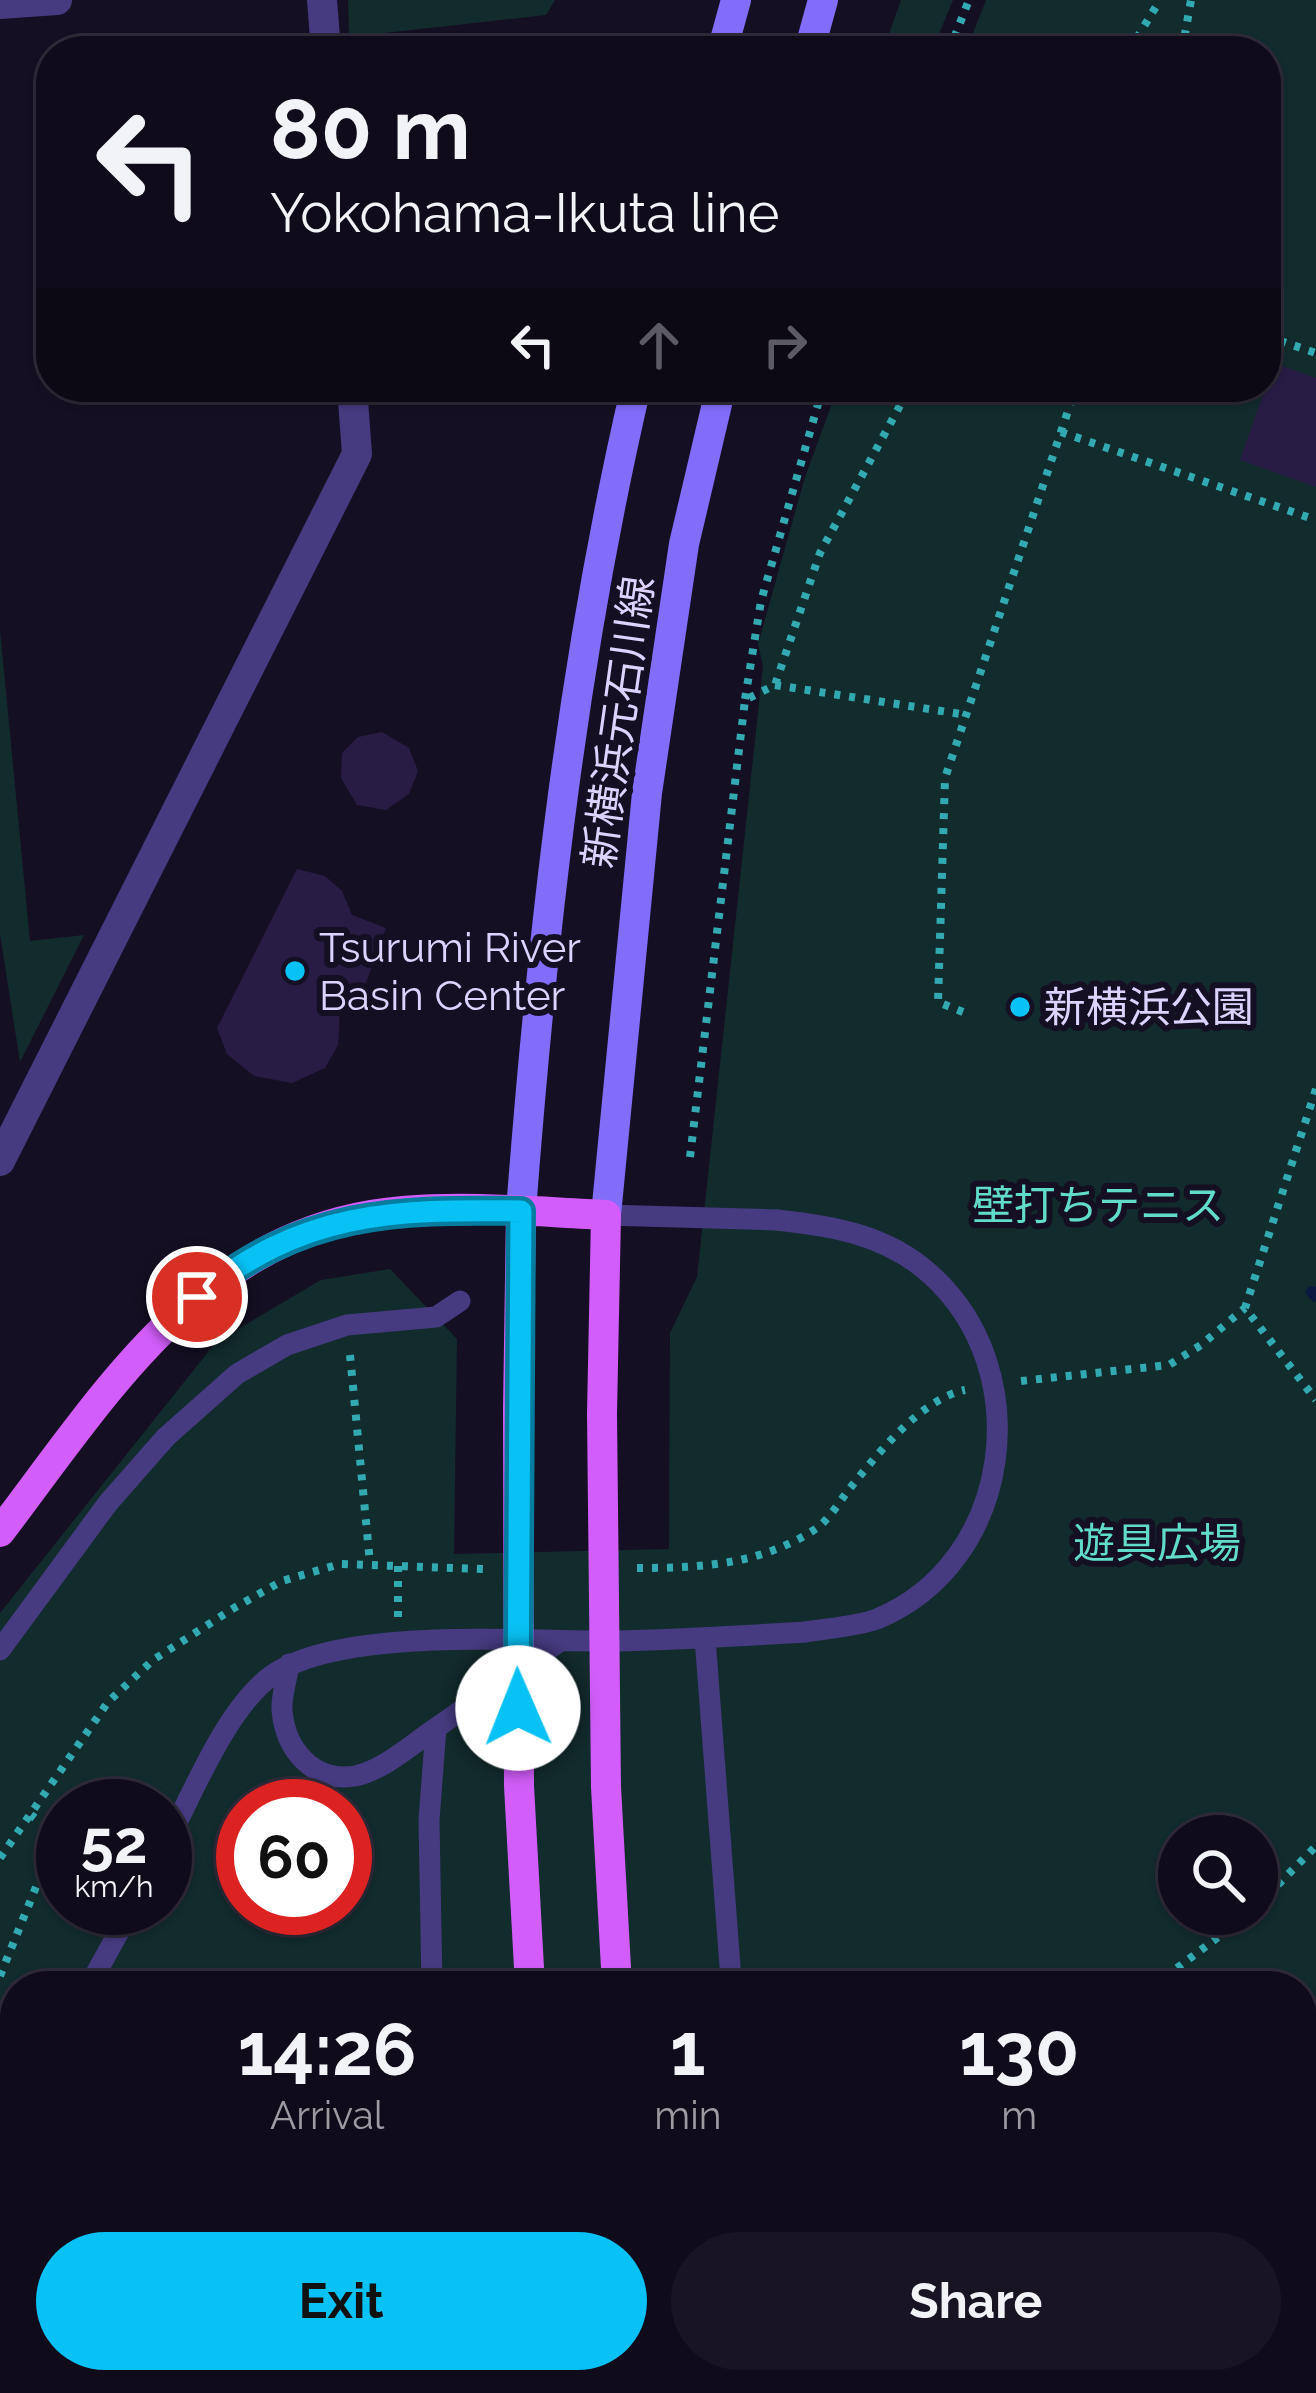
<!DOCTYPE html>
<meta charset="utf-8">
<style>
:root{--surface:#100b1a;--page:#191423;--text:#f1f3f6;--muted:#9c9ba2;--line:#302b39;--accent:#08c1f5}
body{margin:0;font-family:Raleway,"Noto Sans JP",sans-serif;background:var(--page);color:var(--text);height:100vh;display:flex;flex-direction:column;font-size:45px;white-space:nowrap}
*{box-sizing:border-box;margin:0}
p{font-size:39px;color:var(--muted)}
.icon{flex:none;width:66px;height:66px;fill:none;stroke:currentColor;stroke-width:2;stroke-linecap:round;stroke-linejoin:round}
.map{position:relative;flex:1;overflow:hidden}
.side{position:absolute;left:0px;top:1971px;width:1317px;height:423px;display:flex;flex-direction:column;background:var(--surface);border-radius:48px 48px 0 0;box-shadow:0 3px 9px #0004,0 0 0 3px var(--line)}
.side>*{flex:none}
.banner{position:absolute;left:36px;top:36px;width:1245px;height:366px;border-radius:48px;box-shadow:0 3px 9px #0004,0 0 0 3px var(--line);background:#100b1a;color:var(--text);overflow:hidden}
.controls{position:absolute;left:1158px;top:1815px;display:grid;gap:24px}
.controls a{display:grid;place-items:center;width:120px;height:120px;border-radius:50%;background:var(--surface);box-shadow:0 3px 9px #0004,0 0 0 3px var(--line);font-size:60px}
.speed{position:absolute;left:36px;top:1779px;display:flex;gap:24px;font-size:60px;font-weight:700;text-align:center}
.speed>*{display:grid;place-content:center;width:156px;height:156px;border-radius:50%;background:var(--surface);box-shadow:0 3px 9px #0004,0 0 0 3px var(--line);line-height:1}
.speed small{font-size:30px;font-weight:400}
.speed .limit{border:18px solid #d22;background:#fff;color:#111}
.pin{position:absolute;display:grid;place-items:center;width:102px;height:102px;color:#fff;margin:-51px;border:6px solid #fff;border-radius:50%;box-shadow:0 3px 12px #0007}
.me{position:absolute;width:132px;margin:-66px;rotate:359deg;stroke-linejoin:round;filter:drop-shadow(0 0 9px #0008)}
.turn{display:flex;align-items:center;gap:42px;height:252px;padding:0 36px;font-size:54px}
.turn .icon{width:156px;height:156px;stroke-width:2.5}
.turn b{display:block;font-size:84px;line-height:102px}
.lanes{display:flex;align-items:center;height:114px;padding:0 36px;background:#0003;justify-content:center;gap:60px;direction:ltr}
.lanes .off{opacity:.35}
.eta{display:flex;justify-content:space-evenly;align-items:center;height:204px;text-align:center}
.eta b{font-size:72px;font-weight:700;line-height:84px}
.cta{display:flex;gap:24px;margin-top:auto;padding:24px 36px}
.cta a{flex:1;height:138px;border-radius:72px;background:var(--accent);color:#111;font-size:48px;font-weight:700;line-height:138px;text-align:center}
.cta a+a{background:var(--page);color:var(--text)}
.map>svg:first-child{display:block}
</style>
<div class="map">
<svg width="1316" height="2393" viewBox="0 0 1316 2393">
<rect width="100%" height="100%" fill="#150f23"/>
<path fill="#122b2d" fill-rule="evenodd" d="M348 0H555L546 15 349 37Z
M901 0H953L932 51H883Z
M986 0H1316V2393H0V1613L216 1342 321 1280 390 1269 457 1339 454 1554 669 1549 670 1333 697 1277 763 666 758 644 805 477 838 387H1266V51H966ZM63 1806H165V1908H63ZM243 1806H345V1908H243ZM1179 1836H1257V1914H1179ZM15 1986H1302V2379H15Z
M0 630 30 941 84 935 20 1062 0 934Z"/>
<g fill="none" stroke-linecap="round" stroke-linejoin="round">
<path stroke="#0b1840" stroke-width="12" d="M1312 1292 1316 1296
M1302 2240 1316 2252"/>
</g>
<path fill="#281c44" d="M1274 363 1316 378V487L1240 460Z
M382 732 409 748 418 771 409 794 386 810 357 805 341 778 342 753 358 737Z
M297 869 325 876 342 891 352 915 386 928 364 988 340 1011 338 1045 325 1068 292 1083 254 1076 227 1054 217 1028Z
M987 2379H1102L1105 2393H990Z"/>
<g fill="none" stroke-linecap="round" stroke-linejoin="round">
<path stroke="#33aab2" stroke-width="8" stroke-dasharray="6 9" stroke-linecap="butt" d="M949 51 969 0
M1129 51 1160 0
M1182 51 1191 0
M1266 336 1316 353
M1061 432 1316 520
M775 685 967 715
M745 699 761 601 823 387
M963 1012 938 1002 945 778 1076 387
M1316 1089 1245 1308 1316 1400
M690 1157 745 700 775 685 820 553 910 387
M350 1355 370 1563
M1021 1381 1169 1365 1201 1345 1245 1308
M637 1568C700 1568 762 1565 817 1528 829 1519 838 1504 847 1492 874 1458 920 1399 965 1390
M398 1617V1565
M0 1858 108 1702 153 1660 234 1608 282 1581 340 1564 484 1569
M1257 1906 1316 1846
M1170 1974 1178 1986
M0 1976 57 1835 31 1815
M1153 1986 1249 1914
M1302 2124 1305 2125
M0 2150 15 2121
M456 2379 457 2393
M905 2379 907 2393"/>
<path stroke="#463b81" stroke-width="21" d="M606 1215 777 1220
M705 1638 731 1979
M0 1650 108 1503 166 1437 237 1374 287 1345 347 1325 436 1317 460 1301
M289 1664C287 1679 281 1696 282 1710 285 1749 313 1783 355 1776 384 1770 412 1744 436 1728
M165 1846C192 1796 225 1710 271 1676 339 1626 525 1642 612 1641 677 1640 740 1636 805 1632
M89 1986 132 1908
M432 1986 429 1820 436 1728 559 1642
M0 2236 15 2229
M343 2379 361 2393"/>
<path stroke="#463b81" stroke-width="30" d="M322 0 326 51
M0 4 57 0
M0 1161 357 454 352 387"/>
<path stroke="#816dfa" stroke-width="30" d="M722 51 736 0
M809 51 823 0
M521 1211C542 935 573 657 636 387
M606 1215 647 793 684 544 721 387"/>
<path stroke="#d25dfa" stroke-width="30" d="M518 1411 521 1211
M0 1532C108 1390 206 1227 403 1211 470 1205 539 1212 606 1215L602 1414
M576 2379 578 2393
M662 2379 664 2393"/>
<path stroke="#463b81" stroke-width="21" d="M777 1220C833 1226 887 1235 930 1274 1038 1370 1013 1563 877 1619 855 1627 828 1628 805 1632"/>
<path stroke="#d25dfa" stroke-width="30" d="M518 1411 519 1786 530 1986
M602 1414 606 1787 617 1986"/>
</g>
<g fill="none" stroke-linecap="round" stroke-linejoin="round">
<defs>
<path id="route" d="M197 1297C302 1211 393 1209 521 1211L518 1708"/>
</defs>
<use href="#route" stroke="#057d9f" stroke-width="30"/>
<use href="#route" stroke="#08c1f5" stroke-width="21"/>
</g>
<g fill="#08c1f5" stroke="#150f23" stroke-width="4.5">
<circle cx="295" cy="971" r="12"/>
<circle cx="1020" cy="1007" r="12"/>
</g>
<g text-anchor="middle" stroke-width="12" stroke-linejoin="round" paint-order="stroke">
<g font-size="42" fill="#ddd3fe" stroke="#150f23">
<text transform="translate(618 722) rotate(-82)" y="15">新横浜元石川線</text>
</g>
<g font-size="42" fill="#ddd3fe" stroke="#150f23" text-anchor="start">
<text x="319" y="962">Tsurumi River<tspan x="319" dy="48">Basin Center</tspan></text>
<text x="1044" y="1022">新横浜公園</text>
</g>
<g font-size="42" fill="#61dccb" stroke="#150f23">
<text x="1098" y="1220">壁打ちテニス</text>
<text x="1157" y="1558">遊具広場</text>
</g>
</g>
</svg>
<div class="controls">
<a><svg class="icon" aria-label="search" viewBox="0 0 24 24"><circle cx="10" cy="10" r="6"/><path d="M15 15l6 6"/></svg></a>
</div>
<div class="speed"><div>52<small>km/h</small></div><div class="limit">60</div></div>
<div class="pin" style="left:197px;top:1297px;background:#d93025"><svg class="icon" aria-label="arrive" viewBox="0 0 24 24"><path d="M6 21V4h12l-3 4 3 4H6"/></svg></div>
<svg class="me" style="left:518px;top:1708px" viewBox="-20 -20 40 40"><circle r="19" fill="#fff"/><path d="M0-13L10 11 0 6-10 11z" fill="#08c1f5"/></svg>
<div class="banner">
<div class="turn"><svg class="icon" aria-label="left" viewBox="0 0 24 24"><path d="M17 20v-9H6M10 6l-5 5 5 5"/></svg><div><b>80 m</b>Yokohama-Ikuta line</div></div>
<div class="lanes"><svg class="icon" aria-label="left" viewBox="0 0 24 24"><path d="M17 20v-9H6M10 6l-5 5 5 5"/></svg><svg class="icon off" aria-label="ahead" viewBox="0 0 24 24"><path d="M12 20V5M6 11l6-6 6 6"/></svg><svg class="icon off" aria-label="right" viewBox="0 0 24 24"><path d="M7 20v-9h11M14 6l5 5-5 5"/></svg></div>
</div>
<section class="side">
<div class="eta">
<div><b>14:26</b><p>Arrival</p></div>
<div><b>1</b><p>min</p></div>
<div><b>130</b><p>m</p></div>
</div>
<div class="cta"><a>Exit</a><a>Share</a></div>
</section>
</div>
